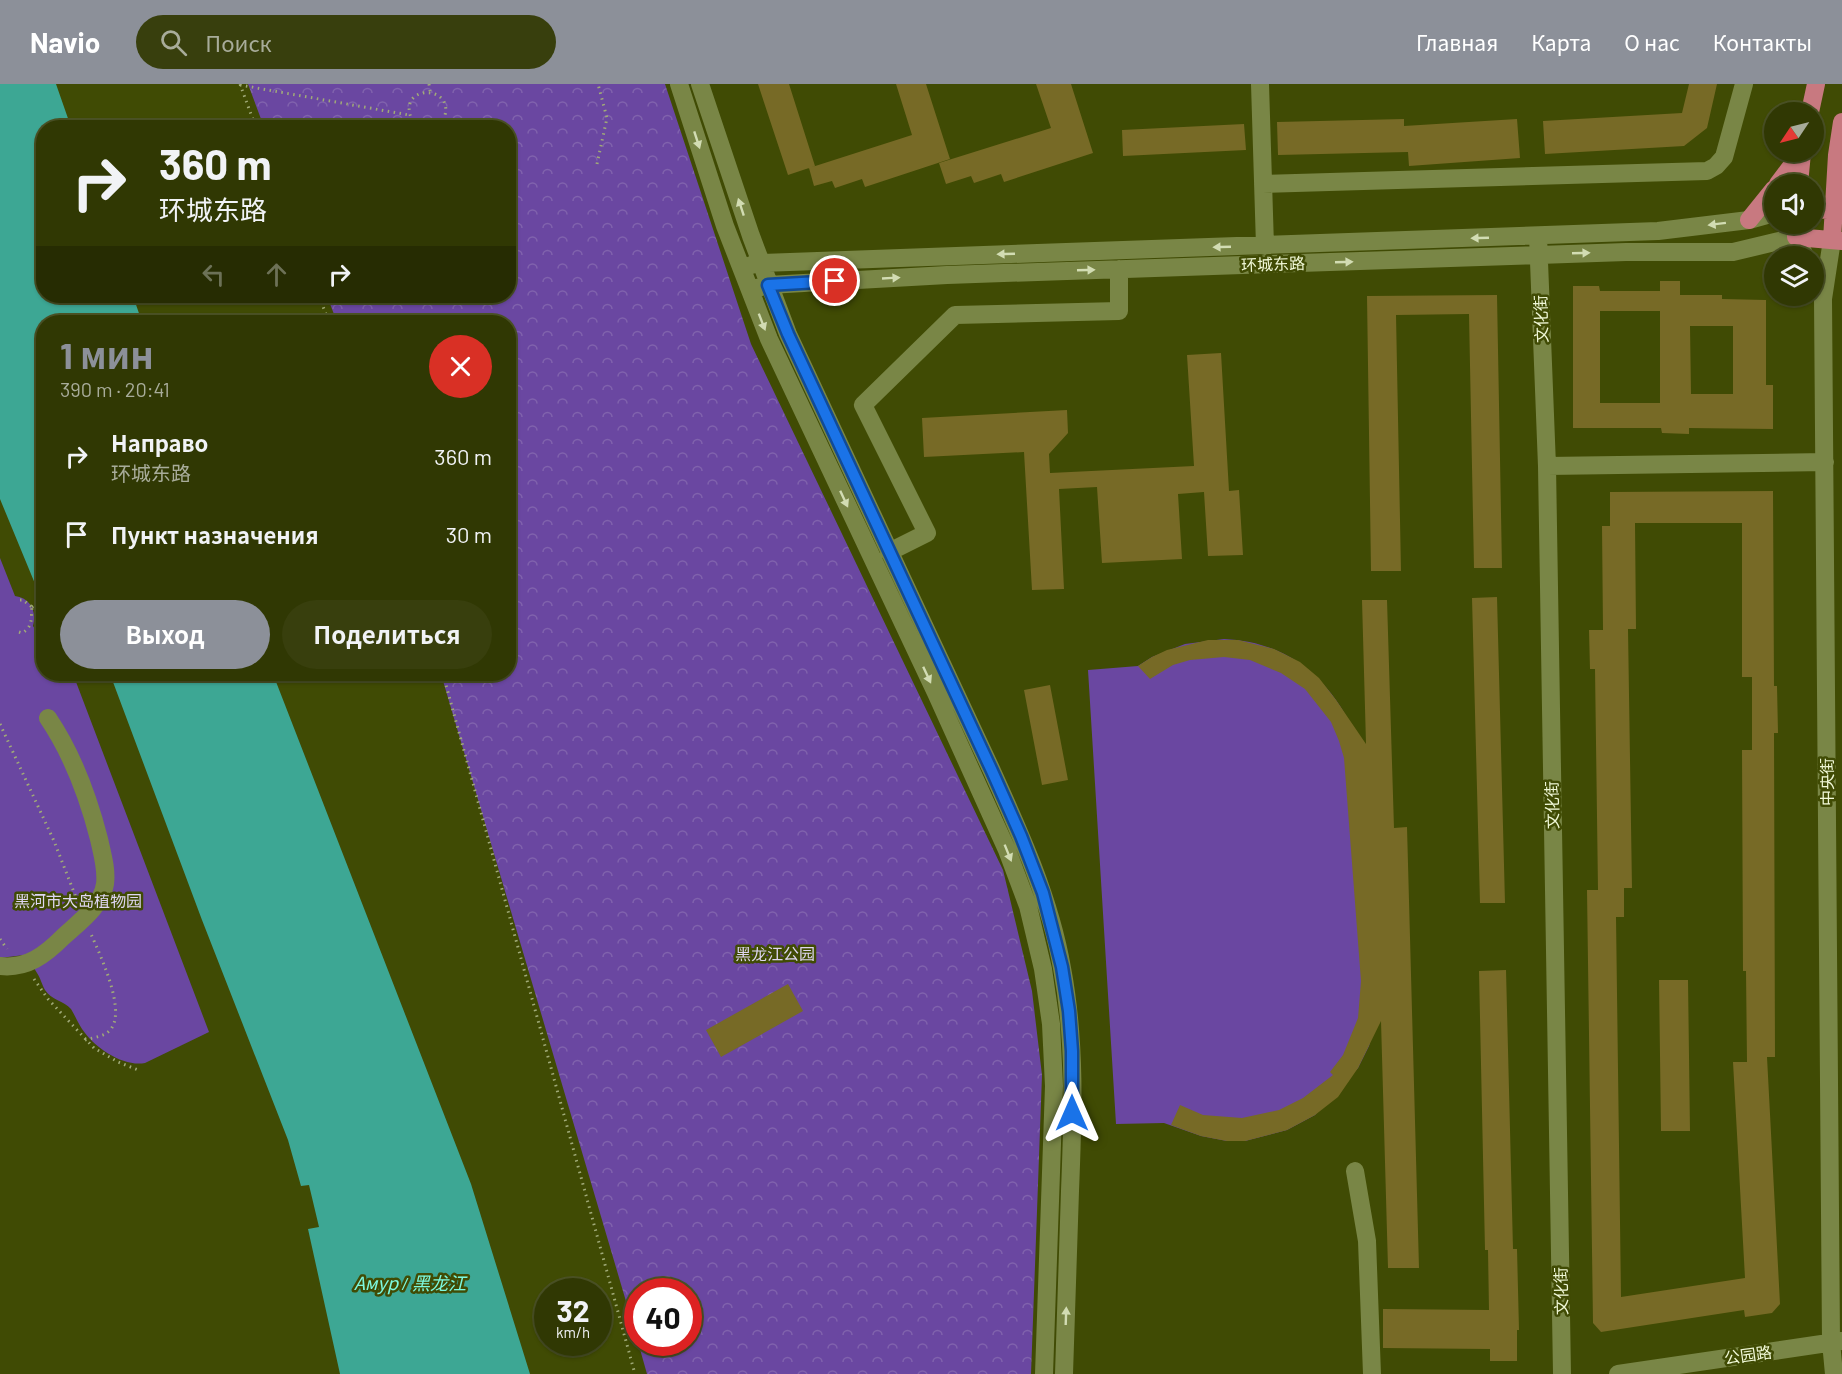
<!DOCTYPE html>
<html lang="ru">
<meta charset="utf-8">
<style>
:root{--surface:#303803;--page:#383f0d;--text:#f1f3f6;--muted:#a8ac9a;--line:#4b5225;--accent:#8c9099}
body{margin:0;font-family:Barlow,"Noto Sans SC",sans-serif;background:var(--page);color:var(--text);height:100vh;display:flex;flex-direction:column;font-size:22px;white-space:nowrap}
*{box-sizing:border-box;margin:0}
p{font-size:20px;color:var(--muted)}
.icon{flex:none;width:33px;height:33px;fill:none;stroke:currentColor;stroke-width:2;stroke-linecap:round;stroke-linejoin:round}
.map{position:relative;flex:1;overflow:hidden}
.side{position:absolute;left:36px;top:231px;width:480px;height:366px;display:flex;flex-direction:column;background:var(--surface);border-radius:24px;box-shadow:0 2px 4px #0004,0 0 0 2px var(--line)}
.side>*{flex:none}
.guide{position:absolute;left:36px;top:36px;width:480px;height:183px;border-radius:24px;box-shadow:0 2px 4px #0004,0 0 0 2px var(--line);background:#303803;color:var(--text);overflow:hidden}
.needle{width:39px;rotate:235deg}
.controls{position:absolute;left:1764px;top:18px;display:grid;gap:12px}
.controls a{display:grid;place-items:center;width:60px;height:60px;border-radius:50%;background:var(--surface);box-shadow:0 2px 4px #0004,0 0 0 2px var(--line);font-size:30px}
.speed{position:absolute;left:534px;top:1194px;display:flex;gap:12px;font-size:30px;font-weight:700;text-align:center}
.speed>*{display:grid;place-content:center;width:78px;height:78px;border-radius:50%;background:var(--surface);box-shadow:0 2px 4px #0004,0 0 0 2px var(--line);line-height:1}
.speed small{font-size:15px;font-weight:400}
.speed .limit{border:9px solid #d22;background:#fff;color:#111}
.pin{position:absolute;display:grid;place-items:center;width:51px;height:51px;color:#fff;margin:-26px;border:3px solid #fff;border-radius:50%;box-shadow:0 2px 6px #0007}
.me{position:absolute;width:66px;margin:-33px;rotate:0deg;stroke-linejoin:round;filter:drop-shadow(0 0 4px #0008)}
.turn{display:flex;align-items:center;gap:21px;height:126px;padding:0 24px;font-size:27px}
.turn .icon{width:78px;height:78px;stroke-width:2.5}
.turn b{display:block;font-size:42px;line-height:51px}
.lanes{display:flex;align-items:center;height:57px;padding:0 24px;background:#0003;justify-content:center;gap:30px;direction:ltr}
.lanes .off{opacity:.35}
.round{display:grid;place-items:center;flex:none;width:63px;height:63px;border-radius:32px;background:var(--page)}
.head{display:flex;align-items:center;justify-content:space-between;height:102px;padding:0 24px}
h1{font-size:36px;font-weight:700;line-height:45px;color:var(--accent)}
.button{display:flex;gap:12px;margin-top:auto;padding:12px 24px}
.button a{flex:1;height:69px;border-radius:36px;background:var(--accent);color:#fff;font-size:24px;font-weight:700;line-height:69px;text-align:center}
.button a+a{background:var(--page);color:var(--text)}
ul{padding:0;list-style:none}
li{display:flex;align-items:center;gap:18px;height:78px;padding:0 24px}
li div{flex:1}
li b{display:block;font-size:22px}
li em{font-style:normal}
header{display:flex;align-items:center;gap:36px;box-sizing:border-box;height:84px;padding:0 30px;background:var(--accent);color:#fff}
header strong{font-size:28px}
nav{display:flex;gap:33px;margin-inline-start:auto;font-size:21px}
.search{width:420px;height:54px;background:var(--page);display:flex;align-items:center;gap:15px;box-sizing:border-box;padding:0 21px;border-radius:33px;color:var(--muted);font-size:22px}
.map>svg:first-child{display:block}
</style>
<header>
<strong>Navio</strong>
<div class="search"><svg class="icon" aria-label="search" viewBox="0 0 24 24"><circle cx="10" cy="10" r="6"/><path d="M15 15l6 6"/></svg>Поиск</div>
<nav><a>Главная</a><a>Карта</a><a>О нас</a><a>Контакты</a></nav>
</header>
<div class="map">
<svg width="1842" height="1290" viewBox="0 0 1842 1290">
<defs>
<pattern id="park-crowns" width="20" height="18" patternUnits="userSpaceOnUse" patternTransform="scale(1.5)"><rect width="20" height="18" fill="#6a47a1"/><path d="M2 6a3 3 0 1 1 6 0M12 15a3 3 0 1 1 6 0" fill="none" stroke="#8062ad"/></pattern>
</defs>
<rect width="100%" height="100%" fill="#404b04"/>
<path fill="#6a47a1" d="M0 474 15 512C31 514 37 528 33 542L37 548H42L41 563 43 564 44 590H73L209 948 145 979C124 983 97 965 85 949 79 942 76 933 71 925 64 917 51 916 45 906 42 901 41 895 37 889 34 883 28 877 24 871L0 874Z
M1224 555C1290 558 1330 595 1357 653L1374 944 1369 962 1358 984 1315 1031 1287 1046 1245 1057H1227L1201 1052 1164 1039 1116 1040 1088 586 1138 582 1152 573 1185 560Z"/>
<path fill="url(#park-crowns)" d="M248 0H665L751 260 1003 786 1032 907 1042 991 1031 1290H647L638 1258H688V1208H638V1258L441 590H508V238H337L327 212H508V44L264 43Z"/>
<path fill="#3da794" d="M0 0H56L71 43 44 44V212H133L142 238H44L43 516 38 507 0 415Z
M110 590H273L471 1100 530 1290H340L308 1145 319 1143 309 1101 301 1102 288 1056 202 836Z"/>
<path fill="#776a26" fill-rule="evenodd" d="M758 0H789L815 82 788 91Z
M896 0H926L950 75 865 103 862 95 835 104 832 97 814 102 809 84 912 51Z
M1036 0H1071L1093 69 1004 98 1001 90 974 99 971 92 946 100 939 79 1051 44Z
M1689 0H1717L1707 44 1684 62 1545 70 1543 37 1682 29Z
M1404 35V42L1517 35 1520 74 1409 82 1408 68 1278 71 1277 38Z
M1244 40 1246 66 1123 72 1122 46Z
M1660 197H1680V211H1722V215L1766 216V301H1773V345L1689 344V350L1662 349 1661 344H1573V202H1599L1600 207H1660ZM1600 227H1660V319H1600ZM1690 242H1733V310H1691Z
M1497 211 1502 484H1474L1469 230 1396 231 1401 487H1371L1367 212Z
M1221 269 1229 407 1239 406 1243 471 1208 472 1204 408 1178 410 1182 475 1102 479 1097 403 1059 405 1064 505 1032 506 1024 368 924 373 922 334 1067 326 1068 349 1049 370 1050 389 1194 382 1187 271Z
M1773 407 1774 602H1777L1778 649H1774L1775 973H1767L1780 1220 1772 1229 1745 1233 1744 1226 1601 1248 1593 1239 1587 806H1598L1595 585H1590L1589 546H1603L1602 442H1610V408ZM1635 439H1742V593H1752V666H1742L1743 887H1746L1747 978H1733L1745 1194 1621 1213 1616 833H1624V804H1632L1628 545H1636Z
M1497 513 1505 819H1480L1472 514Z
M1362 516H1387L1394 744 1407 743 1419 1184H1388L1381 937 1358 984 1338 1013 1315 1031 1287 1046 1245 1057H1227L1201 1052 1171 1041 1180 1021 1203 1031 1242 1034 1279 1026 1303 1014 1333 991 1330 988 1343 971 1358 934 1361 897 1344 674 1339 657 1331 638 1305 605 1281 589 1250 576 1224 573 1190 576 1173 581 1150 595 1138 582 1152 573 1167 566 1208 556H1238L1274 565 1300 578 1319 594 1336 616 1366 660Z
M1050 601 1068 696 1042 701 1024 606Z
M1506 886 1513 1165H1517L1519 1246H1517V1277H1490V1265L1383 1264V1225L1489 1226 1488 1166H1485L1479 887Z
M1659 896H1688L1690 1047H1661Z
M788 900 803 927 721 973 706 946Z"/>
<g fill="none" stroke-linecap="round" stroke-linejoin="round">
<path stroke="#a0aa78" stroke-width="3" stroke-dasharray="1.5 4.5" stroke-linecap="butt" d="M240 0 256 44
M429 0 430 7
M240 1 409 31
M423 44 412 36C396 1 453 0 445 31 443 38 438 41 431 44
M597 80 607 34 598 0
M319 212 329 238
M20 516H23L32 523
M32 523 44 516
M19 548 22 549C33 543 31 534 32 523
M443 590 635 1290
M0 640 54 757 77 816
M0 855 7 865
M34 895 48 915 94 964 118 978 138 986
M85 956C94 953 105 953 111 945 126 925 100 871 91 850"/>
<path stroke="#798646" stroke-width="18" d="M679 0 725 142 769 255 936 609 1007 766 1028 822 1043 885 1051 940 1054 1002 1044 1290
M700 0 751 152 788 250 992 687C1021 751 1050 815 1062 884 1076 958 1073 1033 1070 1107 1068 1168 1066 1229 1064 1290
M1260 0 1265 162
M1263 100 1707 87 1716 82 1724 73 1744 0
M1538 152 1547 382 1562 1290
M751 181 760 179 1658 147 1749 136 1774 129
M1814 193 1823 215 1832 156
M757 204 768 201 947 191 1626 168H1733L1796 153 1805 172
M1823 215 1831 1258 1834 1290
M1547 382 1825 378
M889 468 927 449 863 321 955 231 1119 227V185
M0 882C27 885 45 871 63 853 78 839 102 822 105 800 107 785 102 769 99 755 88 712 73 671 48 634
M1355 1087 1367 1157 1372 1290
M1618 1290 1842 1257"/>
<path stroke="#c87980" stroke-width="18" d="M1810 28 1816 0
M1778 100 1802 68
M1799 100 1802 69
M1814 125 1842 127
M1749 136 1774 105
M1796 140V153L1842 157
M1832 156 1837 71 1842 38"/>
</g>
<defs><path id="oneway-solid" d="M-6-.8H1V-3.2L6.5 0L1 3.2V.8H-6Z" transform="scale(1.5)"/></defs>
<g fill="#d2dcb3">
<use href="#oneway-solid" transform="translate(697 56) rotate(72)"/>
<use href="#oneway-solid" transform="translate(741 123) rotate(-108)"/>
<use href="#oneway-solid" transform="translate(1717 140) rotate(173)"/>
<use href="#oneway-solid" transform="translate(1480 154) rotate(178)"/>
<use href="#oneway-solid" transform="translate(1222 163) rotate(178)"/>
<use href="#oneway-solid" transform="translate(1581 169) rotate(-2)"/>
<use href="#oneway-solid" transform="translate(1006 170) rotate(178)"/>
<use href="#oneway-solid" transform="translate(1344 178) rotate(-2)"/>
<use href="#oneway-solid" transform="translate(1086 186) rotate(-2)"/>
<use href="#oneway-solid" transform="translate(891 194) rotate(-3)"/>
<use href="#oneway-solid" transform="translate(762 238) rotate(69)"/>
<use href="#oneway-solid" transform="translate(844 415) rotate(65)"/>
<use href="#oneway-solid" transform="translate(927 591) rotate(65)"/>
<use href="#oneway-solid" transform="translate(1008 769) rotate(68)"/>
<use href="#oneway-solid" transform="translate(1066 1232) rotate(-88)"/>
</g>
<g fill="none" stroke-linecap="round" stroke-linejoin="round">
<defs>
<path id="route" d="M835 197 768 201 788 250 992 687 1021 752 1043 809 1062 883 1069 927 1072 967V1029"/>
</defs>
<use href="#route" stroke="#114b97" stroke-width="15"/>
<use href="#route" stroke="#1a73e8" stroke-width="10"/>
</g>
<g text-anchor="middle" stroke-width="5" stroke-linejoin="round" paint-order="stroke">
<g font-size="16" fill="#f0f8d7" stroke="#404b04">
<text transform="translate(1273 180) rotate(-2)" y="6">环城东路</text>
<text transform="translate(1541 235) rotate(-92)" y="6">文化街</text>
<text transform="translate(1827 698) rotate(-90)" y="6">中央街</text>
<text transform="translate(1552 721) rotate(-91)" y="6">文化街</text>
<text transform="translate(1561 1207) rotate(-91)" y="6">文化街</text>
<text transform="translate(1748 1271) rotate(-8)" y="6">公园路</text>
</g>
<g font-size="16" fill="#ded6f2" stroke="#404b04">
<text x="78" y="823">黑河市大岛植物园</text>
<text x="775" y="876">黑龙江公园</text>
</g>
<g font-size="18" font-style="italic" fill="#7cf9e0" stroke="#404b04">
<text x="410" y="1206">Амур / 黑龙江</text>
</g>
</g>
</svg>
<div class="controls">
<a><svg class="needle" viewBox="-14 -14 28 28"><path d="M0-13l5 13h-10z" fill="#e53935"/><path d="M0 13l5-13h-10z" fill="#a8ac9a"/></svg></a>
<a><svg class="icon" aria-label="sound" viewBox="0 0 24 24"><path d="M4 9h4l5-4v14l-5-4H4zM17 9q2 3 0 6"/></svg></a>
<a><svg class="icon" aria-label="layers" viewBox="0 0 24 24"><path d="M12 4l9 5-9 5-9-5zM3 14l9 5 9-5"/></svg></a>
</div>
<div class="speed"><div>32<small>km/h</small></div><div class="limit">40</div></div>
<div class="pin" style="left:835px;top:197px;background:#d93025"><svg class="icon" aria-label="arrive" viewBox="0 0 24 24"><path d="M6 21V4h12l-3 4 3 4H6"/></svg></div>
<svg class="me" style="left:1072px;top:1029px" viewBox="-20 -20 40 40"><path d="M0-17L14 15 0 8-14 15z" fill="#1a73e8" stroke="#fff" stroke-width="4"/></svg>
<div class="guide">
<div class="turn"><svg class="icon" aria-label="right" viewBox="0 0 24 24"><path d="M7 20v-9h11M14 6l5 5-5 5"/></svg><div><b>360 m</b>环城东路</div></div>
<div class="lanes"><svg class="icon off" aria-label="left" viewBox="0 0 24 24"><path d="M17 20v-9H6M10 6l-5 5 5 5"/></svg><svg class="icon off" aria-label="ahead" viewBox="0 0 24 24"><path d="M12 20V5M6 11l6-6 6 6"/></svg><svg class="icon" aria-label="right" viewBox="0 0 24 24"><path d="M7 20v-9h11M14 6l5 5-5 5"/></svg></div>
</div>
<section class="side">
<div class="head"><div><h1>1 мин</h1><p>390 m · 20:41</p></div><a class="round" style="background:#d93025;color:#fff"><svg class="icon" aria-label="close" viewBox="0 0 24 24"><path d="M6 6l12 12M18 6L6 18"/></svg></a></div>
<ul>
<li><svg class="icon" aria-label="right" viewBox="0 0 24 24"><path d="M7 20v-9h11M14 6l5 5-5 5"/></svg><div><b>Направо</b><p>环城东路</p></div><em>360 m</em></li>
<li><svg class="icon" aria-label="arrive" viewBox="0 0 24 24"><path d="M6 21V4h12l-3 4 3 4H6"/></svg><div><b>Пункт назначения</b></div><em>30 m</em></li>
</ul>
<div class="button"><a>Выход</a><a>Поделиться</a></div>
</section>
</div>
